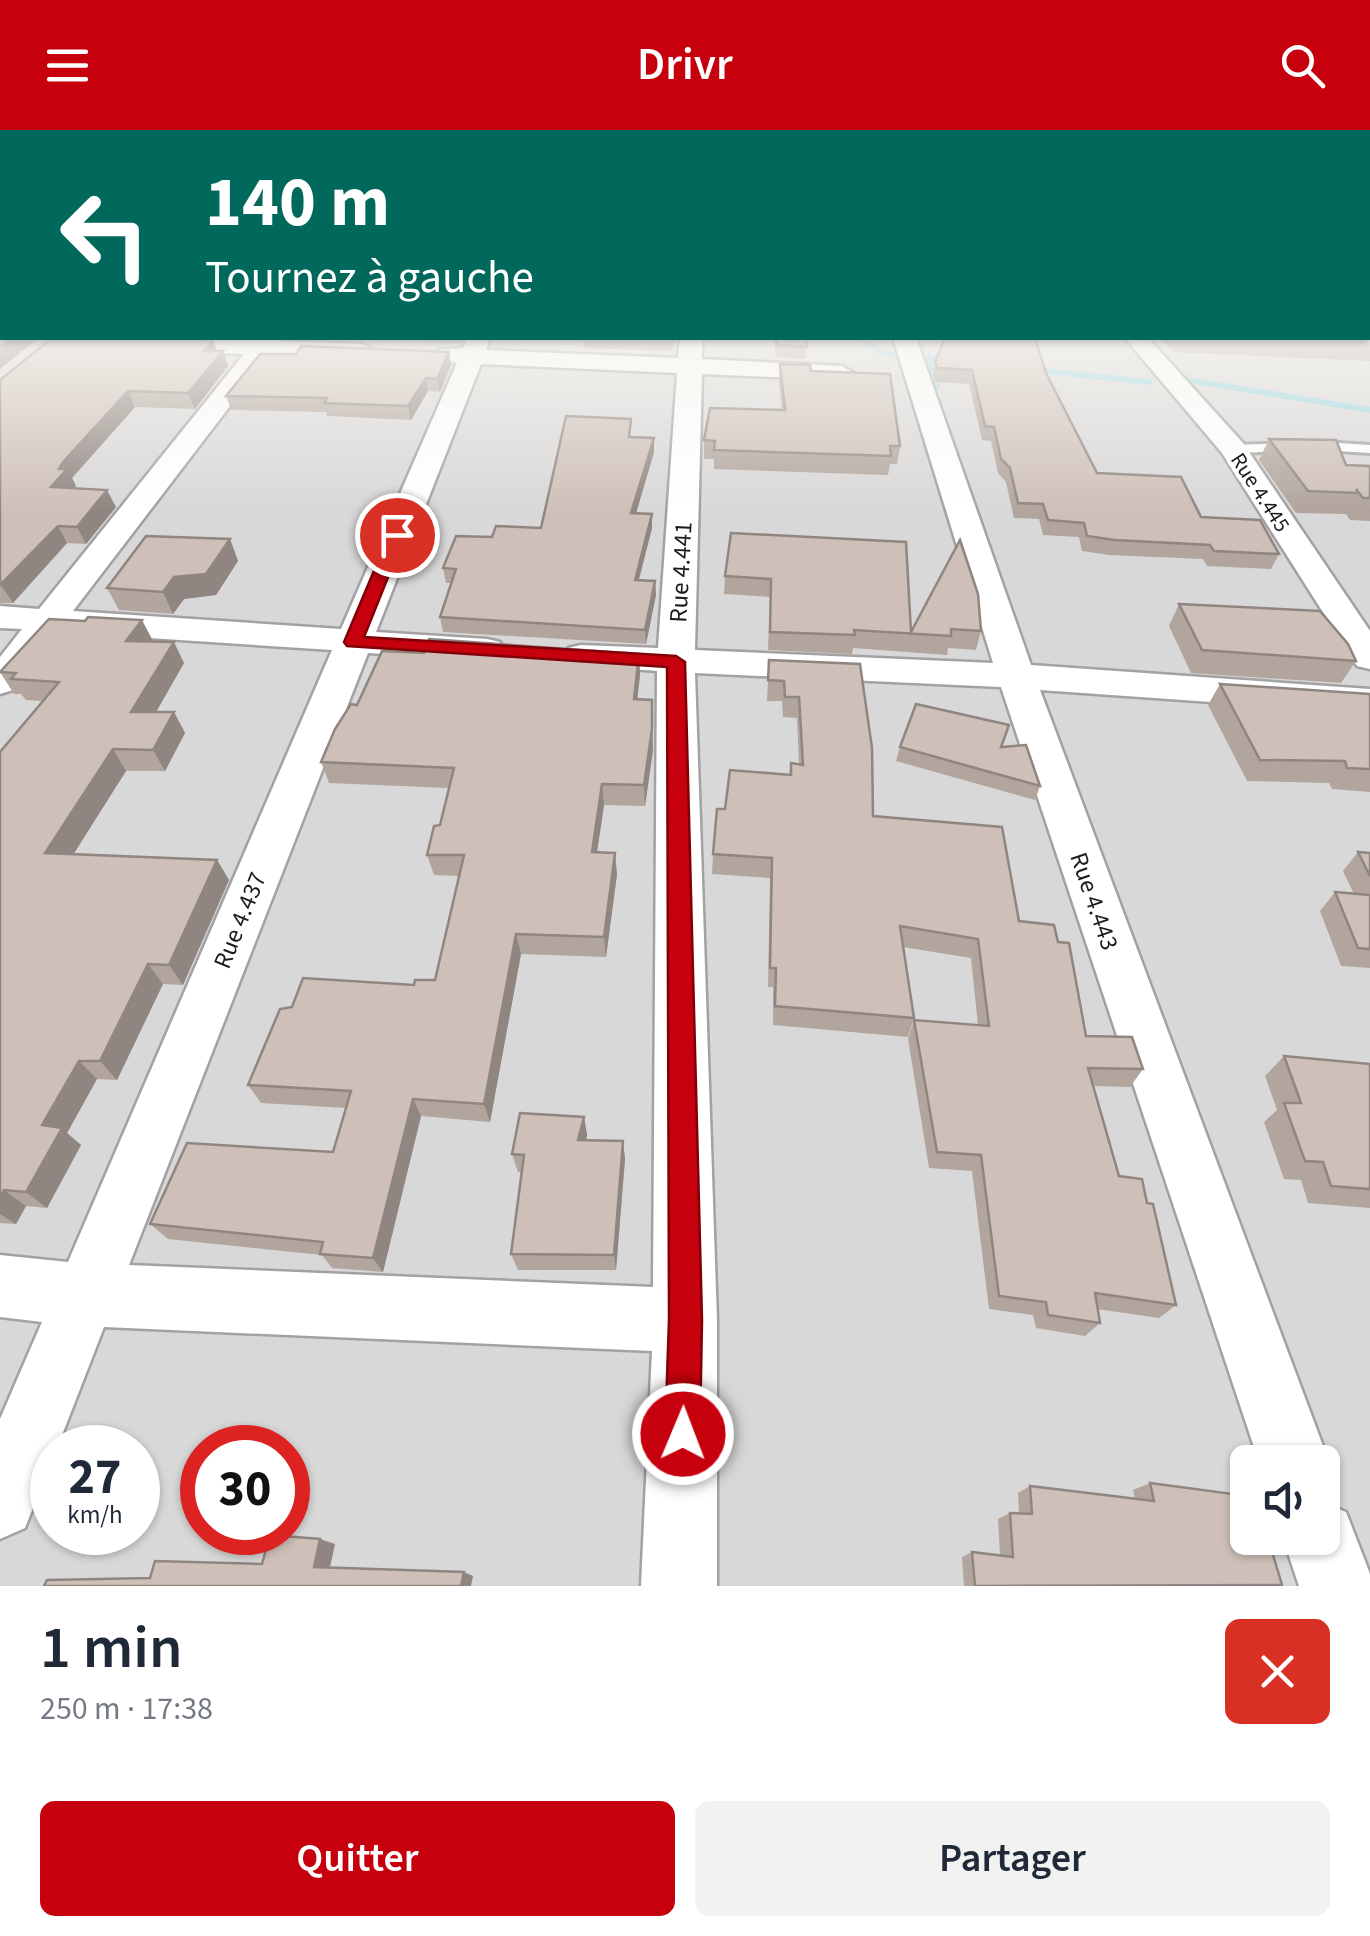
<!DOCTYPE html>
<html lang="fr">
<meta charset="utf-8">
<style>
:root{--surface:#fff;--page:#f2f2f3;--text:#1f2937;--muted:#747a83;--accent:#c6000c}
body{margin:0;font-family:"Source Sans 3",sans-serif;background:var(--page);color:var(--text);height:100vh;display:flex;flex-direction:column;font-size:38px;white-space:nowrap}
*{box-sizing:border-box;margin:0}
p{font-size:32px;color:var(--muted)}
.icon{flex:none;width:55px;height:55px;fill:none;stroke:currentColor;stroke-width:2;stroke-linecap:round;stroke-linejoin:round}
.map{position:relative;height:1456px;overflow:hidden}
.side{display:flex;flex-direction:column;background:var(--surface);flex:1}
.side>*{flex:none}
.hud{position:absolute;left:0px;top:0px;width:1370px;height:210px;box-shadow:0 2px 8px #0004;background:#00695c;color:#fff;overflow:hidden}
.tools{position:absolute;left:1230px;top:1315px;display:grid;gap:20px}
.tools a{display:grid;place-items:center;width:110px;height:110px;border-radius:15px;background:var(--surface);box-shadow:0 2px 8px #0004;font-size:50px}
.speed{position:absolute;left:30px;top:1295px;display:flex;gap:20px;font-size:50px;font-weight:700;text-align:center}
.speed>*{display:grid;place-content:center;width:130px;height:130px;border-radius:50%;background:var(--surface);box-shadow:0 2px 8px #0004;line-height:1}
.speed small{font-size:25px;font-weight:400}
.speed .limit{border:15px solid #d22;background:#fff;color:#111}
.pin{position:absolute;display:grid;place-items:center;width:85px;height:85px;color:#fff;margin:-42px;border:5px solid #fff;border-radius:50%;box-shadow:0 2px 10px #0007}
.me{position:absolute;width:110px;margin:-55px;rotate:1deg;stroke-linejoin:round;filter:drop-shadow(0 0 8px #0008)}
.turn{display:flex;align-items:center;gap:35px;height:210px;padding:0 40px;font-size:45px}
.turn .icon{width:130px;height:130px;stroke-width:2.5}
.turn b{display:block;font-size:70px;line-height:85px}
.round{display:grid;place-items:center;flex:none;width:105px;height:105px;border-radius:15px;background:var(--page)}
.head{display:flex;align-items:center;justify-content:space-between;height:170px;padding:0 40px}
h1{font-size:60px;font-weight:600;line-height:75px}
.button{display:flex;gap:20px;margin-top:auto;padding:20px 40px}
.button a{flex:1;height:115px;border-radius:15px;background:var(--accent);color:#fff;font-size:40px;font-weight:600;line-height:115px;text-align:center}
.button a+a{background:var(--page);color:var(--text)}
header{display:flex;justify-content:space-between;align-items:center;height:130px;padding:0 40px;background:var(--accent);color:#fff;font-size:45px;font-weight:600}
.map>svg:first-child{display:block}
</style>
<header><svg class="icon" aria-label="menu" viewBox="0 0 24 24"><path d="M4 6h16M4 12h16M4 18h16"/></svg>Drivr<svg class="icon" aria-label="search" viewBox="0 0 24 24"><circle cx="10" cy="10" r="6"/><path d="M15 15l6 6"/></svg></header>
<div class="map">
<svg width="1370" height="1456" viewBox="0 0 1370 1456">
<rect width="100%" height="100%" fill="#eee8df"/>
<path fill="#d9d8d8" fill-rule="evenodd" d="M0 178 2 208H1368L1370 178V1456H0ZM52 1318H138V1402H52ZM202 1318H288V1402H202ZM1248 1332H1322V1408H1248Z"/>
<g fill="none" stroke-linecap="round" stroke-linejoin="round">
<path stroke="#9ad5e0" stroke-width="6" d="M861 208 881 223 899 225
M918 208 922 217
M1034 240 1149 252
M1188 250 1370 280
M937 257 928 227 951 230"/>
<defs>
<path id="lane" d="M1323 312 1370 315V323L1323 320 1233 323 1226 319 1233 315Z"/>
<path id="street" d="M148 208H280L279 211 362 214 374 221 362 228 269 225 73 481 341 499 457 233 437 230 434 225 437 220 463 218 468 208H490L486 220 678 228 680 208H702V229L842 236 854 243 842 250 702 244 695 520 993 533 893 208H916L1031 535 1370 559V583L1040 560 1329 1332 1322 1348V1332H1259L1001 557 695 543 717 1190V1456H641L652 1221 104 1197 57 1318H52V1330L25 1398 0 1409V1289L42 1192 0 1187V1125L68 1132 332 520 58 502 13 560 0 564V527L22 499 0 498V476L39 479 244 224 156 220 144 213ZM481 234 677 243 658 518 581 515 568 518 563 526 568 534 657 541 653 1157 129 1135 368 523 487 531 500 528 505 520 500 512 487 509 376 502Z
M1125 208H1148L1243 313 1370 501V539L1357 536 1222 323Z
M1322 1372 1346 1382 1370 1444V1456H1299L1283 1408H1322Z"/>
</defs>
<use href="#lane" stroke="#a2a2a2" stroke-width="6"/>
<use href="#street" stroke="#a2a2a2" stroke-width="5"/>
<use href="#lane" fill="#fff" fill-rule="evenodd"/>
<use href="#street" fill="#fff" fill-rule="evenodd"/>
</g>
<path fill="#b1a59e" d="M1370 178V231L1174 222 1161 208H1368Z
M319 208H465L461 213Z
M583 208H674L672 221 584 218Z
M765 208H805L806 229 776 227 774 209Z
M942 208H1035L1046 243 1097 343 1201 387 1279 424 1271 439 1207 436 1203 429 1109 425 1082 421 1079 407 1043 405 1039 389 1014 388 1006 352 998 343 991 311 982 310 969 254 935 252 933 245 935 232 943 214Z
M213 210 217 221H223L228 236 195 279 135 277 72 348 76 356 73 358 116 377 86 414 67 413 13 473H0V250Z
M449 222 451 235 440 262 428 261 411 290 327 286 326 282 231 280 226 266 296 224Z
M780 234 811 241 900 316 897 334H890L888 345 714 339V329H704V310L782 280 779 251Z
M631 307 654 322 636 383 652 384V398L639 450 655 451 656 465 646 514 443 502 440 487 451 453H446L443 438 492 407 541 398Z
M1269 309 1346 335 1370 336V391L1350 390 1346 384 1296 383 1259 330Z
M731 403 911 502 960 410 981 501 976 520 948 518 947 525 853 518 852 524 768 520 770 467 724 464 725 446Z
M230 409 238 431 216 465 184 469 173 484 119 480 107 458Z
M1179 474 1356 531 1341 553 1191 543 1169 496Z
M152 512 184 533 156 582H174L185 603 165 641H126L73 724 217 730 229 750 183 855 163 854 117 950 97 949 67 1003 81 1015 47 1078 26 1076 16 1094 0 1093V622L43 571 26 570 21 564H14L0 542Z
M424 523 639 524 640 545 637 569 653 620 645 676 604 675 597 722 617 744 606 827 521 824 490 992 421 986 383 1142 332 1138 322 1125 168 1109 150 1094 333 1022 346 978 261 973 248 955 414 855 435 850 459 746 434 745 427 725 440 695 449 658 329 653 321 632 357 575Z
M769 530 860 534 873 686 1019 791 1058 812 1086 906 1143 939 1130 957 1093 956 1119 1046 1147 1073 1176 1175 1159 1188 1097 1179 1100 1193 1085 1206 1036 1198 1033 1185 989 1179 972 1041 929 1038 908 909 914 890 978 895 971 828 903 817 914 888 908 907 773 895V857H768L770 748 712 744 713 724 725 679 789 645 791 633 799 634 797 588 783 587 782 571H767Z
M1220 554 1370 564V662L1332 659 1329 653 1247 651 1208 575Z
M900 617H1001L1040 656 1035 670 896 631Z
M1358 722 1370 723V838L1341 836 1320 781 1335 762 1354 764 1343 741Z
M1284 926 1370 934V1078L1308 1073 1301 1050 1284 1049 1264 992 1277 980 1265 946Z
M584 987 587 1005 586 1010 623 1011 625 1029 616 1140H518L511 1124 522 1042H518L512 1024Z
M1150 1353 1282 1455 964 1456 962 1427 972 1422 1000 1425 998 1389 1010 1383H1019L1018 1363 1030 1356 1135 1369 1133 1360Z"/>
<path fill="#908681" d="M13 208H39L0 239V217Z
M213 210 219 226 204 221Z
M223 221 228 236 195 279 188 263Z
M449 222 451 235 440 262 437 249Z
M426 248 428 261 411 290 408 276Z
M128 261 135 277 72 348 76 356 60 374 51 357 63 332Z
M654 308V322L632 397 631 383Z
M107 360 116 377 86 414 77 397Z
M652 384V398L635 464V450Z
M58 396 67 413 13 473 1 455Z
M230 409 238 431 216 465 184 469 173 484 163 462 174 447Z
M655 451 656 465 646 514 645 500Z
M142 490 153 511H126Z
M174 512 184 533 144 603 131 582Z
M639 524 640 545 635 590 634 569Z
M652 570 653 620 645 676 644 655Z
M174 582 185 603 165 641 153 620Z
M113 619 126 641 61 744 45 723Z
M602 654 604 675 594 742 592 722Z
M615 723 617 744 606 827 604 807Z
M217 730 229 750 183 855 169 835Z
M516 804 521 824 490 992 484 974Z
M148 834 163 854 117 950 100 931Z
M79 931 97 949 67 1003 81 1015 47 1078 26 1062 42 995Z
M413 969 421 986 383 1142 373 1128Z
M584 987 587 1005 582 1028 578 1010Z
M623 1011 625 1029 616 1140 614 1125Z
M4 1060 26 1076 16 1094 0 1084V1067Z
M320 1409 335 1414 329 1442 314 1437Z
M464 1442 473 1446 471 1456H461Z"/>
<path fill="#cec0b8" stroke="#908681" stroke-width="2.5" d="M0 178H2V208H13L0 217Z
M1368 178H1370V208H1353H1368Z
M52 208H133L213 210 204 221H223L188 263 128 261 63 332 59 339H67L51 357 107 360 77 397 58 396 0 455V250Z
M776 208H805L807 217 777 215Z
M945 208H1035L1046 243 1097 343 1181 347 1201 387 1260 390 1279 424 1214 421 1210 415 1115 410 1087 406 1084 393 1048 390 1043 374 1018 373 1010 338 1001 329 994 297 985 296 972 240 938 238 935 232Z
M301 216 449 222 437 249 426 248 408 276 324 273 327 268 226 266 260 224H296Z
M780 234 810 235 811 241 890 244 900 316H890L891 326 714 320 715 311 704 310 710 278 785 280Z
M566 286 631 289 629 307 654 308 631 383 652 384 635 450 655 451 645 500 440 487 456 439 443 438 456 406 492 407 496 396 541 398Z
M1269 309 1336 310 1346 335 1370 336V368H1363L1356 359 1358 363 1308 361Z
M731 403 906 412 911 502 960 410 978 464 981 501 951 499V506L854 500 855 505 770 502 771 449 725 446Z
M146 406 230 409 206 444 174 447 163 462 107 458Z
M1179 474 1320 481 1348 514 1356 531 1202 520Z
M88 487 142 490 126 511 174 512 131 582H174L153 620 113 619 45 723 217 730 169 835 148 834 100 931H79L42 995 62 998 26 1062 4 1060 0 1067V622L59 552 11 549 16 543 0 542 49 489 85 491Z
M429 509 639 524 634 569 652 570V599L644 655 602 654 592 722 615 723 604 807 516 804 484 974 413 969 373 1128 320 1124 323 1112 150 1094 187 1013 333 1022 351 961 248 955 280 879 292 877 303 848 414 855 415 850H435L464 725H427L434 696 440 695 454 638 321 632 335 599 351 574 357 575 382 521 424 523Z
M769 530 860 534 872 618 873 686 1002 697 1019 791 1054 795 1058 812 1069 813 1086 906 1132 907 1143 939 1088 938 1119 1046 1142 1049 1147 1073 1153 1074 1176 1175 1095 1163 1100 1193 1048 1185 1046 1172 999 1166 981 1025 937 1022 914 890 989 896 978 809 900 796 914 888 775 876 776 838H770L772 728 713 724 717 679H725L730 640 791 645V633L803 635 799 567H785L784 551 768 550Z
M1220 554 1370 564V639L1347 638 1345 631 1260 630Z
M916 574 1009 595 1001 617 1026 615 1040 656 900 617Z
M1358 722 1370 723V746Z
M1335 762 1370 765V819L1358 818Z
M1284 926 1370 934V1059L1331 1056 1323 1032 1305 1031 1284 973H1301Z
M520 983 584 987 578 1010 623 1011 614 1125 511 1124 524 1025 512 1024Z
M1150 1353 1248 1366V1408H1268L1282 1455 975 1456 972 1422 1013 1427 1010 1383 1032 1384 1030 1356 1154 1371Z
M270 1405 320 1409 314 1437 464 1442 461 1456H44L47 1450 150 1448 155 1431 262 1434Z"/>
<linearGradient id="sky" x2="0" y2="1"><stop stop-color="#89c1e5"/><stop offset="0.47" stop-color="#f7f5f1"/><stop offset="1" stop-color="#f7f5f1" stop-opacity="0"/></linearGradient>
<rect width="1370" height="381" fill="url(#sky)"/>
<path fill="#c6000c" stroke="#810008" stroke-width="2.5" d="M397 400 405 405 364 507 676 526 685 532 702 1190 700 1304 695 1316 683 1321 670 1316 665 1304 669 1190 667 537 347 516 344 512 389 405Z"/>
<g text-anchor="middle" stroke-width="8" stroke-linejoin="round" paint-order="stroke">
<g font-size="22" fill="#1b1b1b" stroke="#fff">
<text transform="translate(1261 362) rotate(57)" y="8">Rue 4.445</text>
</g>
<g font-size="25" fill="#1b1b1b" stroke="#fff">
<text transform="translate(680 442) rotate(-87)" y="9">Rue 4.441</text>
<text transform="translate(1095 771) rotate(71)" y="9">Rue 4.443</text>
<text transform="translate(239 790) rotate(-68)" y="9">Rue 4.437</text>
</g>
</g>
</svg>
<div class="tools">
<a><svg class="icon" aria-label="sound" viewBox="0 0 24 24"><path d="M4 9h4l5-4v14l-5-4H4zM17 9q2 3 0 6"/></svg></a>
</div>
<div class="speed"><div>27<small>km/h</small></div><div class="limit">30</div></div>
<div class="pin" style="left:397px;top:405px;background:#d93025"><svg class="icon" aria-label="arrive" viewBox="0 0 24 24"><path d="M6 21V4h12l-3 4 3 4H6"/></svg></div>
<svg class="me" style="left:683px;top:1304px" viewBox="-20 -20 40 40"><circle r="17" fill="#c6000c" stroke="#fff" stroke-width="3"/><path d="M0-11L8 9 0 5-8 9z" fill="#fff"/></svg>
<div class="hud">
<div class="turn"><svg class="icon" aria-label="left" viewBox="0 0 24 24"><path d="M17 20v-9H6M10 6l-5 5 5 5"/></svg><div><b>140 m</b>Tournez à gauche</div></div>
</div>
</div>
<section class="side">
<div class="head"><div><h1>1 min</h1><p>250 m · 17:38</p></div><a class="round" style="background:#d93025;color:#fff"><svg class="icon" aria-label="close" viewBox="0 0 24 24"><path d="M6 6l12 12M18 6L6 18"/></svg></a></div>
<div class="button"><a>Quitter</a><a>Partager</a></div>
</section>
